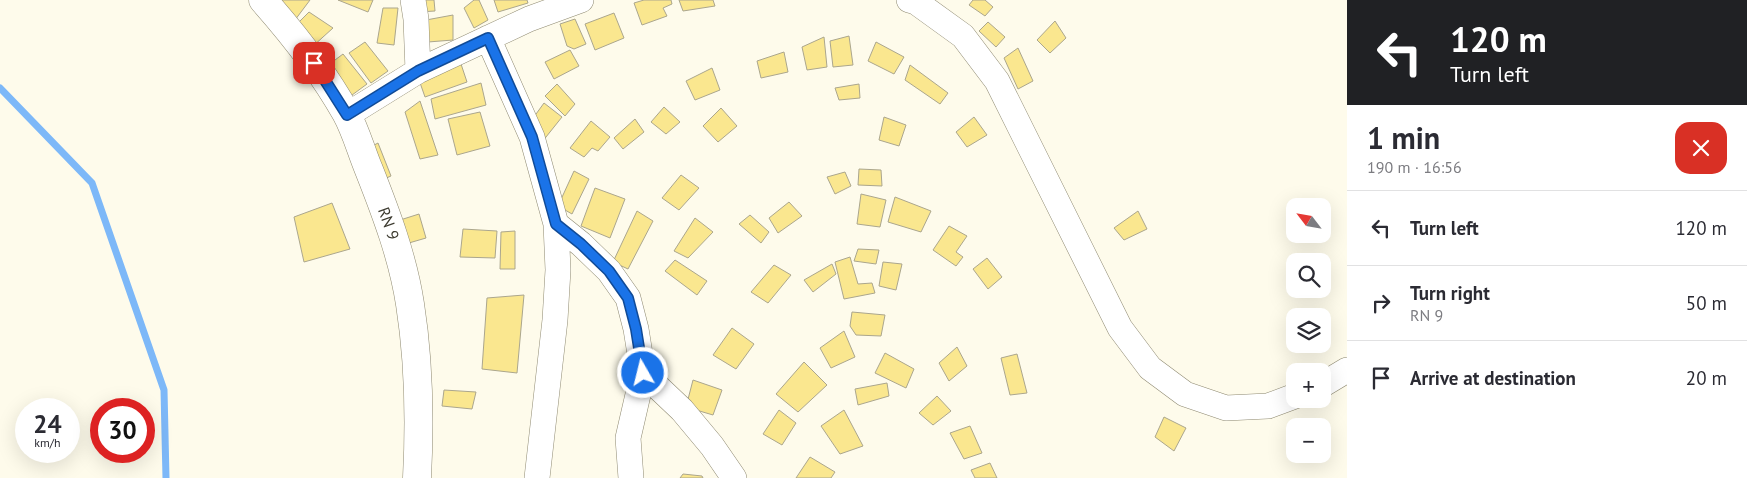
<!DOCTYPE html>
<meta charset="utf-8">
<style>
:root{--surface:#fff;--page:#f7f7f7;--text:#2b2b33;--muted:#7c7c81;--line:#e1e1e2}
body{margin:0;font-family:"PT Sans",sans-serif;background:var(--page);color:var(--text);height:100vh;display:flex;flex-direction:column;font-size:19px;white-space:nowrap}
*{box-sizing:border-box;margin:0}
p{font-size:16px;color:var(--muted)}
.icon{flex:none;width:28px;height:28px;fill:none;stroke:currentColor;stroke-width:2;stroke-linecap:round;stroke-linejoin:round}
.map{position:relative;flex:1;overflow:hidden}
.panel{display:flex;flex-direction:column;background:var(--surface);width:400px}
.panel>*{flex:none}
.top-card{background:#202124;color:#fff;overflow:hidden}
.needle{width:32px;rotate:301deg}
.fabs{position:absolute;left:1286px;top:198px;display:grid;gap:10px}
.fabs a{display:grid;place-items:center;width:45px;height:45px;border-radius:10px;background:var(--surface);box-shadow:0 5px 20px #0002;font-size:25px}
.speed{position:absolute;left:15px;top:398px;display:flex;gap:10px;font-size:25px;font-weight:700;text-align:center}
.speed>*{display:grid;place-content:center;width:65px;height:65px;border-radius:50%;background:var(--surface);box-shadow:0 5px 20px #0002;line-height:1}
.speed small{font-size:12px;font-weight:400}
.speed .limit{border:8px solid #d22;background:#fff;color:#111}
.pin{position:absolute;display:grid;place-items:center;width:42px;height:42px;color:#fff;margin:-21px;border-radius:10px;box-shadow:0 2px 8px #0006}
.me{position:absolute;width:55px;margin:-28px;rotate:352deg;stroke-linejoin:round;filter:drop-shadow(0 0 4px #0008)}
.turn{display:flex;align-items:center;gap:18px;height:105px;padding:0 20px;font-size:22px}
.turn .icon{width:65px;height:65px;stroke-width:2.5}
.turn b{display:block;font-size:35px;line-height:42px}
.round{display:grid;place-items:center;flex:none;width:52px;height:52px;border-radius:15px;background:var(--page)}
.head{display:flex;align-items:center;justify-content:space-between;height:85px;padding:0 20px}
h1{font-size:30px;font-weight:600;line-height:38px}
ul{padding:0;list-style:none}
li{display:flex;align-items:center;gap:15px;height:75px;padding:0 20px;border-top:1px solid var(--line)}
li div{flex:1}
li b{display:block;font-size:19px}
li em{font-style:normal}
main{display:flex;flex:1;min-height:0}
.map>svg:first-child{display:block}
</style>
<main>
<div class="map">
<svg width="1347" height="478" viewBox="0 0 1347 478">
<rect width="100%" height="100%" fill="#fefbeb"/>
<g fill="none" stroke-linecap="round" stroke-linejoin="round">
<path stroke="#7db8f8" stroke-width="7" d="M0 88 92 183 164 390 166 478"/>
</g>
<path fill="#fae78f" stroke="#aba68d" d="M274 0H310L295 20Z
M338 0H373L368 12Z
M416 0H434L435 11 418 12Z
M474 0H479L488 20 474 28 464 8Z
M494 0H527L528 3 498 12Z
M644 0H671L672 4 663 8 667 16 642 25 634 3Z
M679 0H713L715 6 683 11Z
M973 0H985L993 7 985 16 969 5Z
M383 8H398L394 45 377 43Z
M309 12 333 28 312 47 295 26Z
M614 13 624 38 595 50 585 24Z
M453 15V40L428 42 426 20Z
M575 19 586 44 574 49 567 46 560 24Z
M1055 21 1066 38 1050 53 1037 40Z
M988 22 1005 37 996 47 979 31Z
M849 36 853 65 833 67 830 41Z
M824 37 827 67 807 70 802 47Z
M365 42 388 71 371 83 349 53Z
M876 42 904 57 894 74 868 61Z
M1018 48 1033 81 1018 89 1004 58Z
M570 50 579 66 554 79 545 62Z
M784 52 788 72 761 78 757 61Z
M343 54 367 84 348 98 327 66Z
M460 61 467 82 425 97 418 77Z
M910 65 948 93 940 104 905 80Z
M712 68 720 90 695 100 686 81Z
M481 83 486 105 435 119 431 99Z
M557 84 575 104 565 116 545 96Z
M859 84 860 98 839 100 835 88Z
M420 101 438 155 420 159 405 112Z
M544 103 562 117 542 142 531 121Z
M664 107 680 122 666 134 651 122Z
M721 108 737 126 718 142 703 126Z
M480 112 490 146 457 155 448 119Z
M884 117 906 125 899 146 879 140Z
M974 117 987 135 967 147 956 132Z
M635 119 644 132 623 149 614 138Z
M591 121 610 137 598 151 592 148 584 157 570 148Z
M378 143 391 176 377 182 365 150Z
M859 169 881 170 882 186 858 185Z
M574 171 589 179 572 214 558 206Z
M845 172 851 186 835 194 827 177Z
M681 175 699 188 679 210 662 198Z
M595 188 625 199 610 238 581 226Z
M861 194 886 200 880 227 857 224Z
M895 197 931 211 921 232 888 222Z
M789 202 802 216 778 233 769 218Z
M332 203 350 249 304 262 294 217Z
M637 211 653 221 628 269 613 262Z
M1138 211 1147 229 1124 240 1114 228Z
M419 214 426 238 402 245 397 221Z
M750 215 769 232 761 243 739 224Z
M695 218 713 232 688 258 674 251Z
M949 226 967 236 956 252 963 257 956 266 933 250Z
M463 229 497 231 495 258 460 257Z
M515 231V269H500L501 232Z
M858 249 879 250 876 264 854 261Z
M850 257 858 284 872 283 875 293 844 299 835 262Z
M987 258 1002 277 988 289 973 269Z
M675 260 707 281 697 295 665 271Z
M883 262 902 264 896 290 879 286Z
M832 264 836 274 813 292 804 280Z
M774 265 791 275 768 303 751 292Z
M524 295 517 373 482 369 487 298Z
M852 312 885 315 881 336 856 335 850 326Z
M732 328 754 344 736 369 713 355Z
M844 331 855 357 831 368 820 348Z
M957 347 967 366 949 381 939 363Z
M885 353 914 369 906 388 875 373Z
M1017 354 1027 393 1010 395 1001 358Z
M804 362 827 385 798 412 776 394Z
M693 380 722 390 713 415 686 407Z
M887 383 889 396 858 405 855 389Z
M444 390 476 392 472 409 442 406Z
M937 396 951 411 933 425 919 413Z
M779 410 796 423 782 445 763 434Z
M844 410 863 446 840 454 821 426Z
M1164 417 1186 428 1174 451 1155 437Z
M970 426 982 453 964 459 950 433Z
M810 457 835 472 831 478H796Z
M990 463 997 478H975L971 470Z
M683 474 702 476 703 478H680Z"/>
<g fill="none" stroke-linecap="round" stroke-linejoin="round">
<defs>
<path id="minor" d="M413 0 416 19 418 71
M909 0 916 2 963 36 997 81 1120 328 1150 368 1185 394 1226 408 1268 406 1295 396
M488 38 532 137 556 224 558 270 555 320 537 478
M347 115 418 71 529 19 581 0
M556 224 581 244 609 271 628 298 636 329 643 373 628 438 631 478
M643 373 682 410 712 446 734 478
M1322 385 1347 370"/>
<g id="primary">
<path id="s1" d="M263 0C294 35 323 72 346 113 356 131 361 151 369 170 386 213 403 258 410 304 419 361 420 420 417 478"/>
</g>
</defs>
<use href="#minor" stroke="#8f8a72" stroke-width="26"/>
<use href="#primary" stroke="#8f8a72" stroke-width="29"/>
<use href="#minor" stroke="#fff" stroke-width="25"/>
<use href="#primary" stroke="#fff" stroke-width="28"/>
</g>
<g fill="none" stroke-linecap="round" stroke-linejoin="round">
<defs>
<path id="route" d="M314 63 347 115 418 71 488 38 532 137 556 224 581 244 609 271 628 298 636 329 643 373"/>
</defs>
<use href="#route" stroke="#114b97" stroke-width="12"/>
<use href="#route" stroke="#1a73e8" stroke-width="9"/>
</g>
<g text-anchor="middle" stroke-width="4.5" stroke-linejoin="round" paint-order="stroke">
<g font-size="16" fill="#3c3a2f" stroke="#fefbeb">
<text dy="6" stroke="none"><textPath href="#s1" startOffset="259">RN 9</textPath></text>
</g>
</g>
</svg>
<div class="fabs">
<a><svg class="needle" viewBox="-14 -14 28 28"><path d="M0-13l5 13h-10z" fill="#e53935"/><path d="M0 13l5-13h-10z" fill="#7c7c81"/></svg></a>
<a><svg class="icon" aria-label="search" viewBox="0 0 24 24"><circle cx="10" cy="10" r="6"/><path d="M15 15l6 6"/></svg></a>
<a><svg class="icon" aria-label="layers" viewBox="0 0 24 24"><path d="M12 4l9 5-9 5-9-5zM3 14l9 5 9-5"/></svg></a>
<a>+</a>
<a>−</a>
</div>
<div class="speed"><div>24<small>km/h</small></div><div class="limit">30</div></div>
<div class="pin" style="left:314px;top:63px;background:#d93025"><svg class="icon" aria-label="arrive" viewBox="0 0 24 24"><path d="M6 21V4h12l-3 4 3 4H6"/></svg></div>
<svg class="me" style="left:643px;top:373px" viewBox="-20 -20 40 40"><circle r="17" fill="#1a73e8" stroke="#fff" stroke-width="3"/><path d="M0-11L8 9 0 5-8 9z" fill="#fff"/></svg>
</div>
<section class="panel">
<div class="top-card">
<div class="turn"><svg class="icon" aria-label="left" viewBox="0 0 24 24"><path d="M17 20v-9H6M10 6l-5 5 5 5"/></svg><div><b>120 m</b>Turn left</div></div>
</div>
<div class="head"><div><h1>1 min</h1><p>190 m · 16:56</p></div><a class="round" style="background:#d93025;color:#fff"><svg class="icon" aria-label="close" viewBox="0 0 24 24"><path d="M6 6l12 12M18 6L6 18"/></svg></a></div>
<ul>
<li><svg class="icon" aria-label="left" viewBox="0 0 24 24"><path d="M17 20v-9H6M10 6l-5 5 5 5"/></svg><div><b>Turn left</b></div><em>120 m</em></li>
<li><svg class="icon" aria-label="right" viewBox="0 0 24 24"><path d="M7 20v-9h11M14 6l5 5-5 5"/></svg><div><b>Turn right</b><p>RN 9</p></div><em>50 m</em></li>
<li><svg class="icon" aria-label="arrive" viewBox="0 0 24 24"><path d="M6 21V4h12l-3 4 3 4H6"/></svg><div><b>Arrive at destination</b></div><em>20 m</em></li>
</ul>
</section>
</main>
